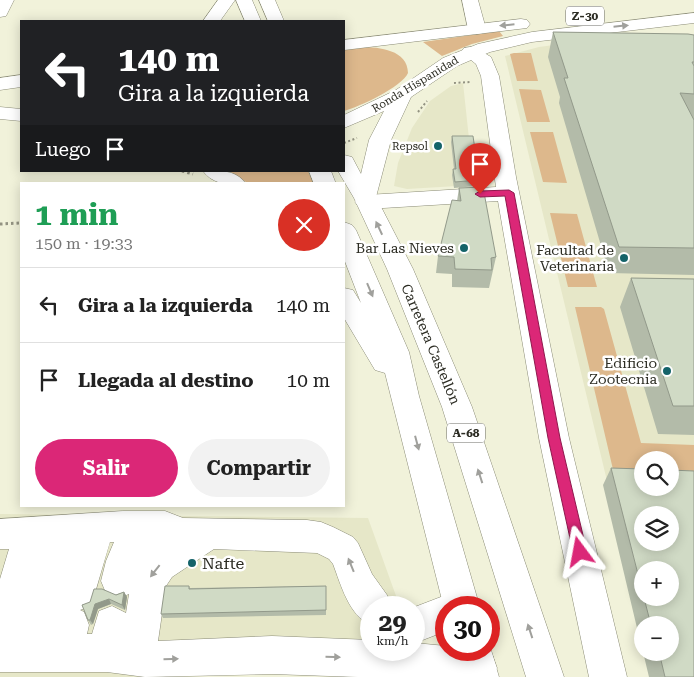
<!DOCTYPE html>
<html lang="es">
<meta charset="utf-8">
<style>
:root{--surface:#fff;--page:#f2f2f2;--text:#222;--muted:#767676;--line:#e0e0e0;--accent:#db2777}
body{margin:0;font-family:"Roboto Serif",serif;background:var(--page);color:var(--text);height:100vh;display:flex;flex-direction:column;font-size:19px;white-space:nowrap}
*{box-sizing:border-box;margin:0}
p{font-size:16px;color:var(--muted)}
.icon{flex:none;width:28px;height:28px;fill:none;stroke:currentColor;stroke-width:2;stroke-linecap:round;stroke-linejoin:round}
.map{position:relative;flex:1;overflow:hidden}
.side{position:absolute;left:20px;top:182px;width:325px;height:325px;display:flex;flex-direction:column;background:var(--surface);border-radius:0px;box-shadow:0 2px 12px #0003}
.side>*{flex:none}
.guide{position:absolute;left:20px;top:20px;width:325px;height:152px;border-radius:0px;box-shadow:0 2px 12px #0003;background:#202124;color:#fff;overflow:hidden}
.buttons{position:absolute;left:634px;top:451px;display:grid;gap:10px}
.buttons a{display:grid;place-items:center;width:45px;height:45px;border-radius:50%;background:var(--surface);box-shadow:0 2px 12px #0003;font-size:25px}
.speed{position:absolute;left:360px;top:596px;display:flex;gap:10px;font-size:25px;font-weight:700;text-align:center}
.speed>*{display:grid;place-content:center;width:65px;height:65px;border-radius:50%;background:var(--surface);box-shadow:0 2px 12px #0003;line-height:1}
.speed small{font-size:12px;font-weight:400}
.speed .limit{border:8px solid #d22;background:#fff;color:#111}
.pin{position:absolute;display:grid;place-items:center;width:42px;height:42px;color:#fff;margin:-51px -21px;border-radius:50% 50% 50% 0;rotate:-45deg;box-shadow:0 0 5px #0007}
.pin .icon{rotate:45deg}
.me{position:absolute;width:55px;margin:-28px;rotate:347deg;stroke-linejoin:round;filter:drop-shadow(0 0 4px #0008)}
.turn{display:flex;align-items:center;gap:18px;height:105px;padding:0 15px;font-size:22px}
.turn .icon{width:65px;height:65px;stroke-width:2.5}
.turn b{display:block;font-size:35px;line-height:42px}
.then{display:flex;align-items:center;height:48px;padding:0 15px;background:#0003;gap:10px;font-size:19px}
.round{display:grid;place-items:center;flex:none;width:52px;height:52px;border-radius:26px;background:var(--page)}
.overview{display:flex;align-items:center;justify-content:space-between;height:85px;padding:0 15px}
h1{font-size:30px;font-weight:700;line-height:38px;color:#1e9e55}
.button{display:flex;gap:10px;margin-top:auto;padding:10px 15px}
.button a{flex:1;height:58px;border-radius:30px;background:var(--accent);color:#fff;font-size:20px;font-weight:700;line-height:58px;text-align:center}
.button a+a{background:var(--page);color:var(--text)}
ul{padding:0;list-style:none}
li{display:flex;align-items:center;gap:15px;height:75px;padding:0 15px;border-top:1px solid var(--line)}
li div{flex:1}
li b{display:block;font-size:19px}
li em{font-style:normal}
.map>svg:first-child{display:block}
</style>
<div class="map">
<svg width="694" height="677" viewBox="0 0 694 677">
<rect width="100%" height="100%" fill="#f1f2da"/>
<path fill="#e6e7c8" d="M613 37 694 51V489L670 488V460H642L608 485 505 56 539 47Z
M463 83 474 185 407 189 394 186 398 163 412 128 430 101 451 86Z
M0 514 368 518 400 607 371 608V650H414V647L422 672H302L133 677H0Z"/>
<path fill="#ddb88c" d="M499 31 503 36 472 44 442 56 423 42Z
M362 47C379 47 408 50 408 73 402 87 359 107 344 111V50Z
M514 53H531L538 81H517L510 54Z
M519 89 541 90 550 122H527Z
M530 132H553L567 183 543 182Z
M229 171H308L314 184H249Z
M550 213 577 214 597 287H568Z
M575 307H601L604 309 641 443 694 445V481L670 480V460H642V479L615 478Z"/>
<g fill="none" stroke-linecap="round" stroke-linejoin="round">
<defs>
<path id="minor" d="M0 0H14L6 16 0 17Z
M470 47 476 48 491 57 499 76 516 177 569 438 627 677H589L539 438 498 201 367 209 359 207 355 202 359 197 367 195 496 187 481 76 476 64 461 52 464 48Z
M123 511H165L183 518 307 520 321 522 333 527 353 537 358 543 372 574 387 595 392 608H371V625C349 616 341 585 333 564L329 559 317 553 214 549 172 577 166 586 158 641 272 636 371 640V650H414V608H412L446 595 459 600 462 608H446V631L415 643 446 646V650H481L492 654 497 668 493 677H358L272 674 145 677 107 672H0V579L9 549H0V519ZM110 542H114L106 561 101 581 106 593 119 598 129 594 126 613 112 606 99 611 92 634H87L89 625 84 612 80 610 91 606Z"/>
<path id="major" d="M236 0H252L261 21H245Z
M259 0H275L284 21H268Z
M462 0H478L486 29 483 33 477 34 471 33 468 29Z"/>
<path id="highway" d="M218 0H235L220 21H203Z
M694 13V23L532 42 490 52 457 66 411 97 391 140 376 197 413 269 472 407 564 677H526L442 407 387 269 354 198 338 171H344V155L352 157 361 174 369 140 384 111 344 128V115L396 90 443 58 478 44 532 32Z
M521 19 527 20 530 24 527 28 344 50V40Z
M21 75V87L0 90V78Z
M0 107 21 109V121L0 119Z
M203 171C219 171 236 169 246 184 230 184 214 186 203 171Z
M309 171H331L336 184H314Z
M344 222 352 225 356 230 409 352 419 396 480 608H446V614L444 608 385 373 375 370 344 318V288L353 290 361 303 344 259Z
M489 643 499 677H461L454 650H489Z"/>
</defs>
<use href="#minor" stroke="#8b8c77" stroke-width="1"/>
<use href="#major" stroke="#8b8c77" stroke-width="1"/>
<use href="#highway" stroke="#8b8c77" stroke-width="1"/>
<path stroke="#939382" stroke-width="2" stroke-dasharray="2 2.5" stroke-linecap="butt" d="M454 83 470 82
M418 112 427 101
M344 143 357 138"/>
<path stroke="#939382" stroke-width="3" stroke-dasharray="2.5 3" stroke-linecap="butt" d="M182 171 193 174
M0 224 21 223"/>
<use href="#minor" fill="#fff" fill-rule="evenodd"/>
<use href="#major" fill="#fff" fill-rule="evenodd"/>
<use href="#highway" fill="#fff" fill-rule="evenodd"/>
</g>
<path fill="#b3bba9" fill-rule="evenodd" d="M553 32 694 35V275L609 273 559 103 560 97 548 57Z
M452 136 478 170 477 186 454 188 452 175 453 169H454L451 142Z
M459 188 496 257 489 288 452 287V274L436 273 438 256 457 201Z
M631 278 694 279V435L658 434 620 307Z
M611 468 642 469V488H670V470L694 471V677H649L643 652H670V625H642V649L603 485ZM642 515H670V542H642ZM642 570H670V598H642Z
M189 586 190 588 326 586V615L163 618 161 614Z
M124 592 127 597 125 610 111 604 98 609 93 624 91 625 88 620 82 605Z"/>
<path fill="#92998a" d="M124 592 127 597 125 610 122 605Z
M109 599 111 604 98 609 93 624 90 620 95 604Z"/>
<path fill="#d0dac5" stroke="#92998a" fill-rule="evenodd" d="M553 32 688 34 694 35V62H692L694 66V94L680 93 694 120V248L619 247 564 78H568Z
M452 136H473L478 170H476L478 180 455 182 453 169H456Z
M483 187 496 257 491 258 492 270 455 269 454 257 438 256 452 200 461 201 459 188Z
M631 278 694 279V406H673Z
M611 468 642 469V488H670V470L694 471V677H665L659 652H670V625H651L644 598H670V570H642V590ZM642 515H670V542H642Z
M165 586H189V589L326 586V610L161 614Z
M94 589H102L116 595 124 592 122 605 109 599 95 604 90 620H88L82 605 90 602Z"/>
<defs><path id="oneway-solid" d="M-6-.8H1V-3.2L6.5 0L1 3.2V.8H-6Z" transform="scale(1.25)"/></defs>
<g fill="#a0a09c">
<use href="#oneway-solid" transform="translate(507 25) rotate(174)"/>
<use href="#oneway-solid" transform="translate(621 26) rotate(-6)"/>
<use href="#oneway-solid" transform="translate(379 228) rotate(-115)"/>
<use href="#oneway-solid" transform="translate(370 290) rotate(67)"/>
<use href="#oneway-solid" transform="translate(417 443) rotate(75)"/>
<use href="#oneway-solid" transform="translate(480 476) rotate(-108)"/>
<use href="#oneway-solid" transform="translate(351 565) rotate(-112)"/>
<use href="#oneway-solid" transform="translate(155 571) rotate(128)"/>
<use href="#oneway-solid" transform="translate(530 631) rotate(-108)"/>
<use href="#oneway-solid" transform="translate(333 657) rotate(2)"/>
<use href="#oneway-solid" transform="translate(171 659) rotate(-2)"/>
</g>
<path fill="#db2777" stroke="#8e194d" d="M509 190 514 193 560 438 587 552 585 557 580 559 575 557 573 552 548 438 505 196 480 197 475 194 480 191Z"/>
<g fill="#146369" stroke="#fff" stroke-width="2">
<circle cx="438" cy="146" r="5"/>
<circle cx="464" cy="248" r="5"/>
<circle cx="624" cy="258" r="5"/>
<circle cx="667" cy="371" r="5"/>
<circle cx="192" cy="563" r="5"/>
</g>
<g text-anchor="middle" stroke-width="5" stroke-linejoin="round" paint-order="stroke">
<g font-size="11" fill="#2c2c23" stroke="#fff">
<text transform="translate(415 84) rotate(-31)" y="4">Ronda Hispanidad</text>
</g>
<g font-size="11" fill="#2c2c23" stroke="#fff" text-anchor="end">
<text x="428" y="150">Repsol</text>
</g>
<g fill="#fff" stroke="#6b6b65" stroke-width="1">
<rect x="566" y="6.5" width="38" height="19" rx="4"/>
<rect x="447" y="423.5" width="38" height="19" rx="4"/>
</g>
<g font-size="12" font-weight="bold" fill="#2c2c23">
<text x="585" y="20">Z-30</text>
<text x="466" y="437">A-68</text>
</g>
<g font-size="14" fill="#2c2c23" stroke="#fff" text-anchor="end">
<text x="454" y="253">Bar Las Nieves</text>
<text x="614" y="255">Facultad de<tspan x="614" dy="16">Veterinaria</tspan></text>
<text x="657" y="368">Edificio<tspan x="657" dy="16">Zootecnia</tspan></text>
</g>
<g font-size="14" fill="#2c2c23" stroke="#fff">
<text transform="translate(431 344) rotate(67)" y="5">Carretera Castellón</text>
</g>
<g font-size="16" fill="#2c2c23" stroke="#fff" text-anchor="start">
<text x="202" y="569">Nafte</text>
</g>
</g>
</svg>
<div class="buttons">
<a><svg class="icon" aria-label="search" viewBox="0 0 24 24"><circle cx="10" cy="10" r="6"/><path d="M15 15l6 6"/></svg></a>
<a><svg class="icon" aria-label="layers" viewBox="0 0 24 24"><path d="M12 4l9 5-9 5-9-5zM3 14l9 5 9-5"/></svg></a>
<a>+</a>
<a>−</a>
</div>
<div class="speed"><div>29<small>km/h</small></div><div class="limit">30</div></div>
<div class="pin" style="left:480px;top:194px;background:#d93025"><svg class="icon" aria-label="arrive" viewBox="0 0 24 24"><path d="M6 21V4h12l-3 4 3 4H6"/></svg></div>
<svg class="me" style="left:580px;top:552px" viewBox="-20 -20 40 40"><path d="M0-17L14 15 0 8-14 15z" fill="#db2777" stroke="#fff" stroke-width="4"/></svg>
<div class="guide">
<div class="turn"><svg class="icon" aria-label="left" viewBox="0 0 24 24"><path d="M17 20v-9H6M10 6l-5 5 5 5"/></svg><div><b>140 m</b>Gira a la izquierda</div></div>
<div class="then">Luego<svg class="icon" aria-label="arrive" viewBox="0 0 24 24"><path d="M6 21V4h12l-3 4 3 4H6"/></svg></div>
</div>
<section class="side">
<div class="overview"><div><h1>1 min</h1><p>150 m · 19:33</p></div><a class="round" style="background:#d93025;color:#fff"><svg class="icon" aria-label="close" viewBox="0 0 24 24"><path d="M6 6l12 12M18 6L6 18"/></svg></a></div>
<ul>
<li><svg class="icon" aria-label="left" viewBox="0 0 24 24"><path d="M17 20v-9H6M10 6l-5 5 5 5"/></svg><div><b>Gira a la izquierda</b></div><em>140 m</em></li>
<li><svg class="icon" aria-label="arrive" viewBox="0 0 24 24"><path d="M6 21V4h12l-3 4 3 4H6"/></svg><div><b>Llegada al destino</b></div><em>10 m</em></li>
</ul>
<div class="button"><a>Salir</a><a>Compartir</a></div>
</section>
</div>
